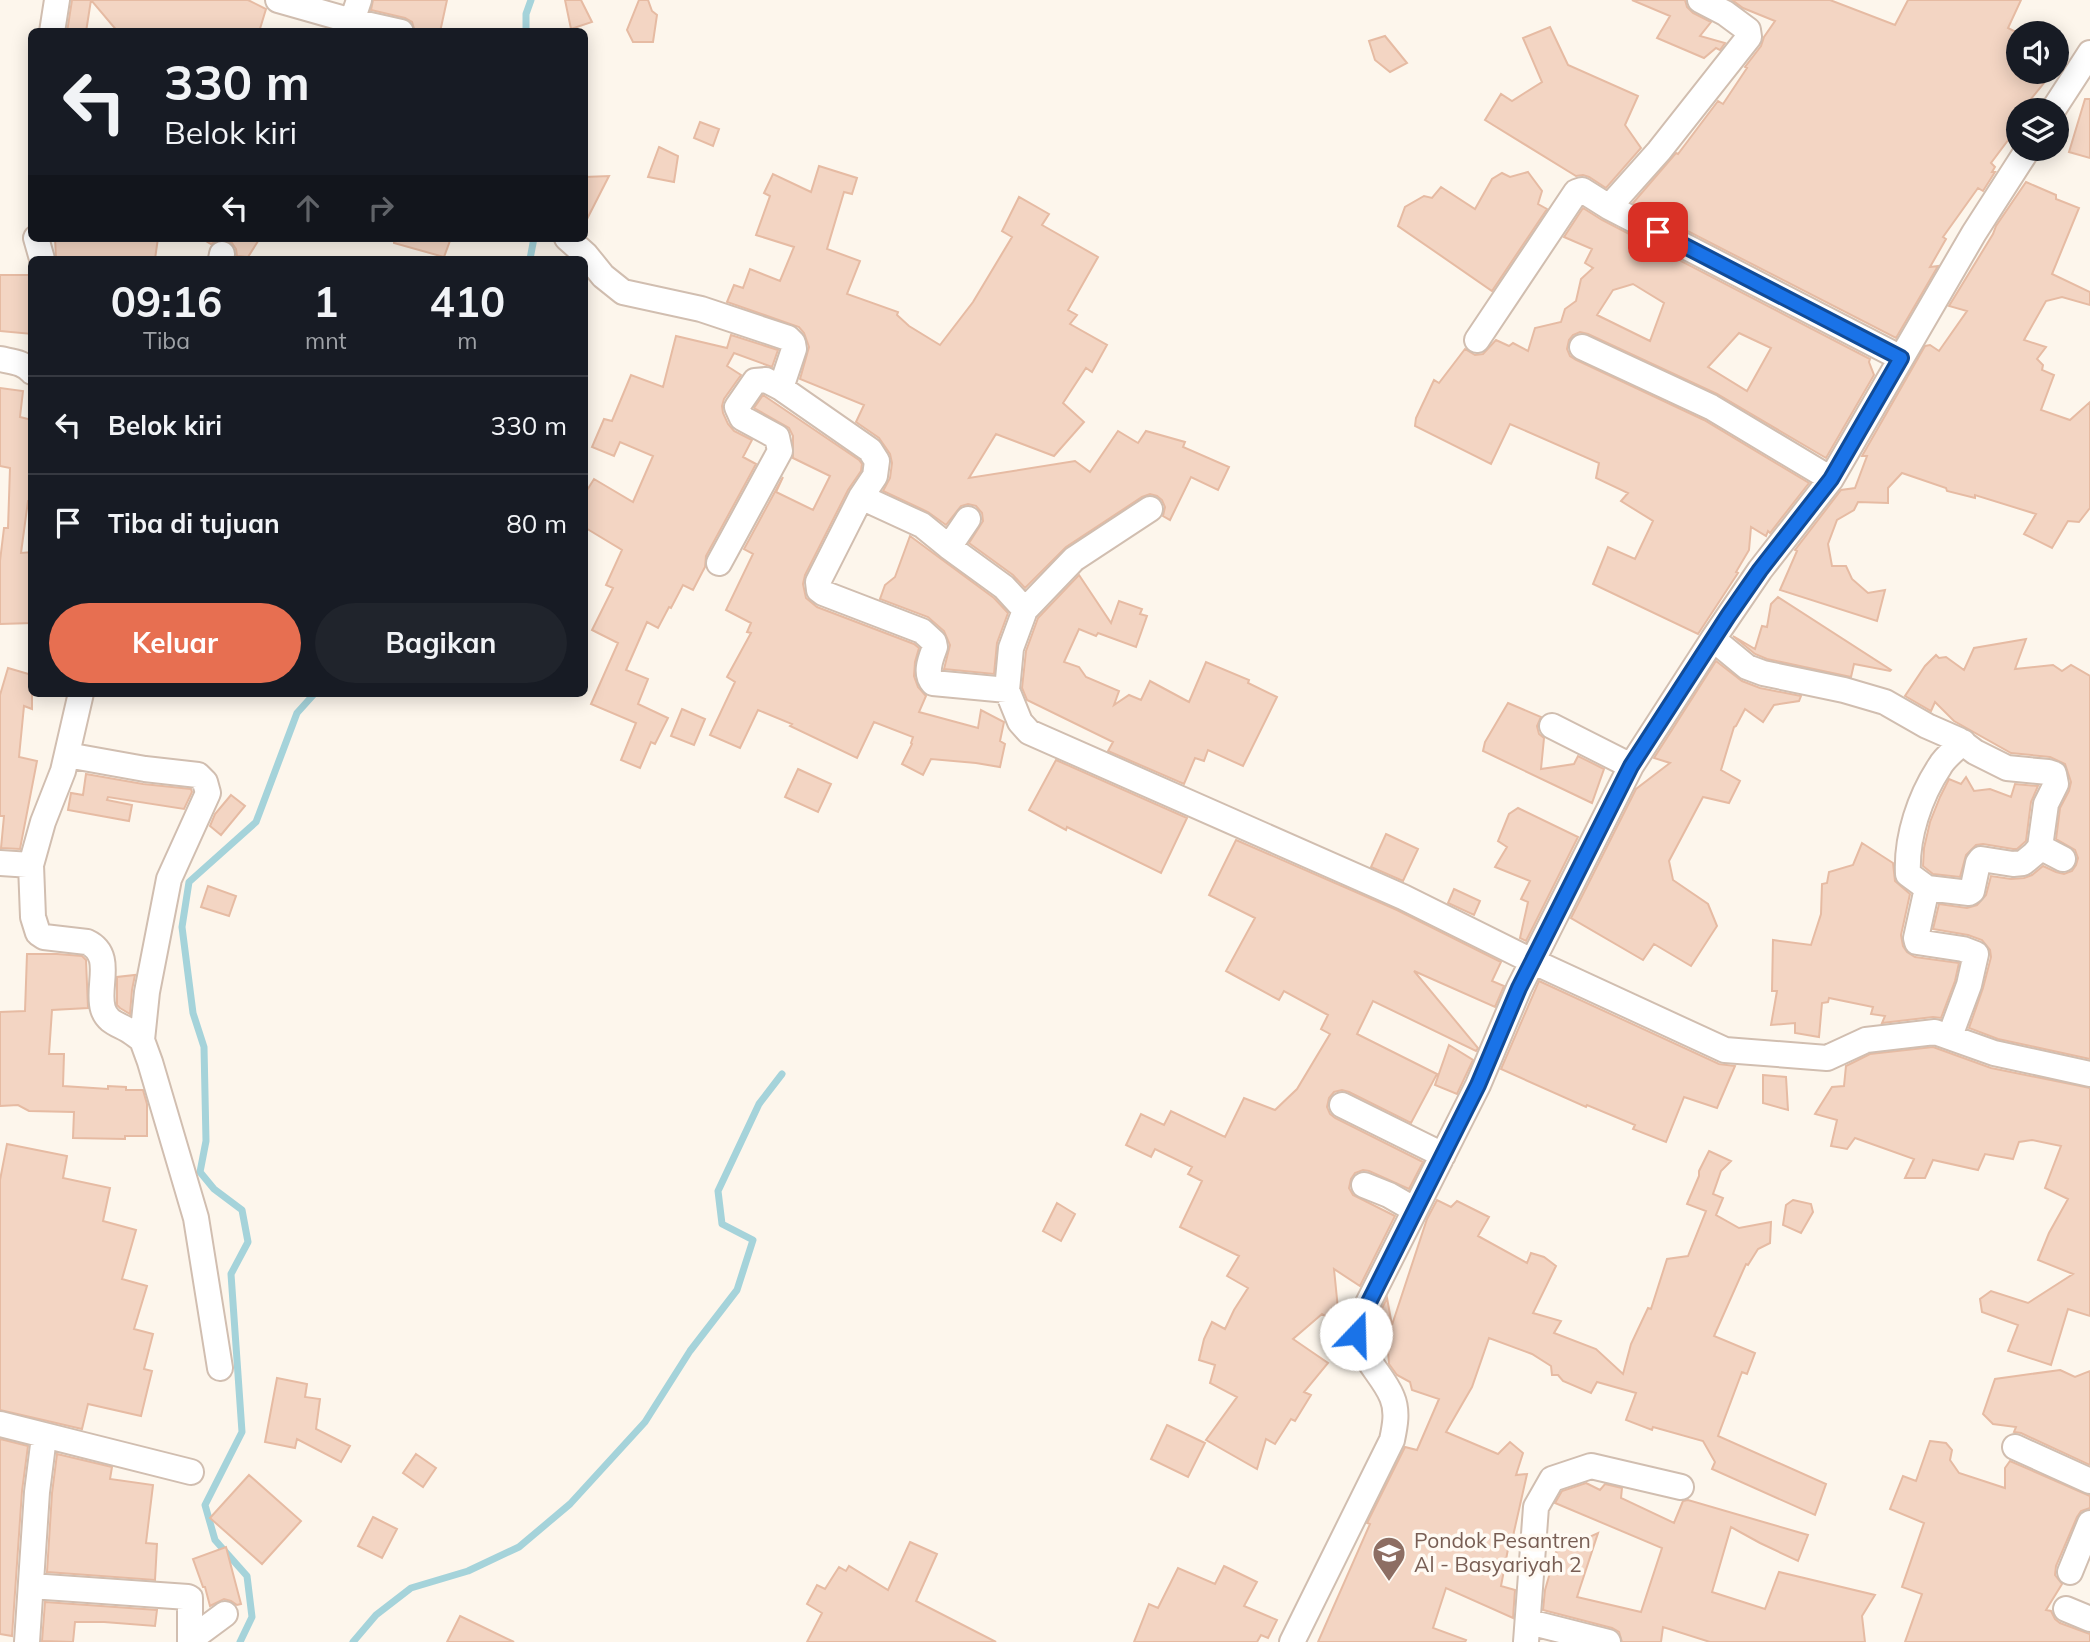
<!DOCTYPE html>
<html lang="id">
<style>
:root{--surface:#171b24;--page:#20242c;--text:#f1f3f6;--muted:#9ea1a6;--line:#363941;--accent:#e76f51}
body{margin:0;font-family:Mulish,sans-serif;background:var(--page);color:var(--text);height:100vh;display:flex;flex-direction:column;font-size:26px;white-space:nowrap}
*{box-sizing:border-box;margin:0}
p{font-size:23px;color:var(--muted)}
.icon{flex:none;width:38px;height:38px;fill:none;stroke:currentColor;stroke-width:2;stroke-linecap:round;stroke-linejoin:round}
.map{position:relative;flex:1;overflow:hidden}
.panel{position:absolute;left:28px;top:256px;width:560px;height:441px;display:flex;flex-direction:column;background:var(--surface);border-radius:10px;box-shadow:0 4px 18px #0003}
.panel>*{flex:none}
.banner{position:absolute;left:28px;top:28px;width:560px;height:214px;border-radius:10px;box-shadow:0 4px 18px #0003;background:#171b24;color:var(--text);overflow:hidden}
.fabs{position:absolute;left:2006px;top:21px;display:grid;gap:14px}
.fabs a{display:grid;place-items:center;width:63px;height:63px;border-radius:50%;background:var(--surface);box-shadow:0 4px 18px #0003;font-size:35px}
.pin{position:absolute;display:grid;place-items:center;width:60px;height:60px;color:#fff;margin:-30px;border-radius:14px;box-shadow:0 4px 10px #0006}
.me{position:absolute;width:77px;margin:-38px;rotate:21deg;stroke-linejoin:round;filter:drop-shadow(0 0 5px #0008)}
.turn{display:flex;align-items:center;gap:24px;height:147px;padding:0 21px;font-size:32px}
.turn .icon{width:91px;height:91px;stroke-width:2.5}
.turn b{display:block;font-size:49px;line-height:60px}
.lanes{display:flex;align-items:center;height:66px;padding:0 21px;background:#0003;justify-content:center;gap:35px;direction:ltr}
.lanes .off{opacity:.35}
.eta{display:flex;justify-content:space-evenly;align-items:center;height:119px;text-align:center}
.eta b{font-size:42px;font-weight:700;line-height:49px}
.button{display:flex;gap:14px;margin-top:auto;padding:14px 21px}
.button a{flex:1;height:80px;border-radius:42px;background:var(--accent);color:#fff;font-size:28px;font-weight:700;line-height:80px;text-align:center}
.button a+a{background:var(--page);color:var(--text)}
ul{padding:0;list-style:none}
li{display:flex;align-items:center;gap:21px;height:98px;padding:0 21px;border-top:2px solid var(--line)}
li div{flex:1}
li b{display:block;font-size:26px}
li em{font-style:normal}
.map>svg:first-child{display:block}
</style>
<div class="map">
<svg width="2090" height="1642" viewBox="0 0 2090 1642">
<rect width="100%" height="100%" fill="#fdf6ec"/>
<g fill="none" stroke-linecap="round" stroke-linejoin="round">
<path stroke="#a5d3da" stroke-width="7" d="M526 32V14L531 0
M530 259 534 238
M240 1642 252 1617 247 1576 215 1540 205 1505 242 1432 231 1274 248 1242 242 1210 214 1189 200 1172 206 1141 204 1047 193 1013 182 927 189 882 256 822 297 713 315 693
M353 1642 376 1615 411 1588 468 1571 519 1547 570 1504 645 1422 690 1351 737 1290 753 1240 722 1224 718 1191 759 1104 782 1074"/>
</g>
<path fill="#f3d5c3" stroke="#e6bba3" stroke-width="2" fill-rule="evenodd" d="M72 0H91L86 32H67Z
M91 0H248L266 9 259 32H118Z
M373 0H447L440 32H415L412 22 405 18 371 10Z
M565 0H581L592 22 571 29Z
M639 0H648L652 11 657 15 653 42H633L627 30Z
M1632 0H1685L1687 7 1693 13 1711 22 1700 36 1725 43 1720 50 1716 48 1704 58 1657 38 1670 16Z
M1732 0H1830L1895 25 1908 0H2021L2008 28 2018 33V72H2053L2022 110H2018V127L1991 163 1995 167 1992 172H1995L1983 191 1978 188 1943 237 1946 239 1930 267 1938 266 1896 338 1633 203 1676 153 1678 154 1718 101 1723 104 1747 68 1745 67 1761 46 1764 37 1775 21 1743 8Z
M1550 27 1568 65 1638 96 1625 125 1641 148 1606 188 1589 177 1583 175 1576 176 1485 120 1501 94 1512 101 1542 82 1523 38Z
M1385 36 1407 63 1390 72 1375 60 1369 41Z
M2085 99H2090V158L2069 152Z
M700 122 719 129 713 146 694 138Z
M659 147 678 156 674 182 648 177Z
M819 166 857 178 852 194 844 192 827 249 860 261 847 294 898 312 897 315 909 326 940 345 973 302 1012 237 1002 231 1019 197 1049 214 1042 225 1098 257 1068 310 1077 315 1070 324 1107 345 1092 372 1086 368 1063 403 1084 422 1054 456 996 434 969 478 1075 461 1090 472 1118 431 1138 443 1146 431 1185 442 1183 447 1229 467 1218 490 1191 477 1170 520 1163 516 1165 507 1162 500 1157 496 1150 494 1142 497 1066 547 1025 588 1013 575 969 543 983 521 982 513 976 506 968 504 961 506 946 525 928 512 883 491 890 478 892 463 890 454 879 438 856 422 864 405 800 379 809 347 804 333 799 327 727 302 734 285 743 288 750 269 780 281 794 247 756 235 770 196 764 193 773 174 811 192Z
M1528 172 1542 191 1538 204 1547 209 1492 291 1398 226 1405 207 1424 196 1432 198 1441 187 1475 209 1492 179 1502 173 1510 177Z
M609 176 584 225V177Z
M2026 182 2056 195V199L2079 208 2052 274 2090 292V305L2062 297 2046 301 2024 340 2046 347 2037 359 2043 365 2042 370 2054 375 2041 410 2070 420 2090 402V508L2079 522 2068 521 2052 548 2024 534 2036 514 1975 495V498L1947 491 1946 488 1902 473 1888 488V503L1858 502 1854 510 1837 520 1828 544 1832 566H1846L1852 579 1868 593 1885 590 1877 621 1780 590 1797 551 1795 550 1841 490 1855 488 1867 456H1862L1925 346 1930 345 1939 351 1967 311 1949 306 1993 234 1996 226Z
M1583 208 1602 220 1870 359 1869 362 1874 375 1826 458 1717 394 1588 334 1580 332 1573 335 1569 340 1567 349 1570 356 1576 360 1704 420 1809 483 1770 533 1768 531 1766 536 1751 527 1749 550 1736 572 1738 573 1698 634 1593 584 1608 547 1635 559 1653 521 1621 501 1628 493 1596 478 1599 463 1510 424 1491 464 1415 426 1416 418 1434 380 1439 383 1465 349 1475 355 1483 354 1496 340 1509 346 1513 343 1528 351 1535 328 1561 322 1565 309 1576 301 1581 279 1593 268 1585 263 1592 249 1564 237ZM1633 284 1664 303 1650 341 1597 315 1613 290ZM1739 333 1771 348 1747 391 1708 367Z
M55 238H158L155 259H56Z
M201 238H260L248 257 237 256 236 249 232 243 226 240H218L211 244Z
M394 238H451L444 257 394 243Z
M0 275H32V334L0 331Z
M731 335 778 350 772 367 734 353 727 366 741 375 724 399 722 406 723 413 728 424 734 431 752 440 743 457 756 464 706 556 705 567 693 590 683 585 671 608 669 607 658 628 647 622 626 670 648 679 638 704 668 718 655 744 651 742 640 768 621 760 636 723 591 704 618 643 592 630 613 588 606 585 622 550 584 527V495L594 479 633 502 653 456 620 442 614 456 592 447 604 419 612 421 631 375 663 387 676 336 727 348Z
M0 388 23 391 20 417 32 420V501H28L21 553 32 552V623L0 624V561L4 528H8L10 468 0 466Z
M763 395 859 460 862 464 861 471 848 490 805 575 803 584 806 598 817 607 914 644 919 648 915 662 914 676 918 687 926 696 919 712 978 728 981 710 1004 722 1000 741 1005 744 1000 767 976 763 931 759 923 775 902 764 912 744 911 743 913 737 874 722 857 758 790 726 792 724 758 710 740 748 710 735 735 682 727 677 751 633 747 632 751 623 726 610 753 554 744 549 783 477 776 492 813 510 830 476 793 458V436L789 428 754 408Z
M910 536 994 598 1008 613 997 643 994 674 944 669 950 645 944 631 928 617 880 599 885 585 895 577Z
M1079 575 1111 623 1119 601 1142 609 1140 614 1147 616 1136 647 1098 633 1096 636 1079 629 1064 662 1079 667 1086 677 1119 691 1114 705 1129 695 1141 700 1150 681 1189 702 1206 662 1249 680 1248 683 1277 697 1243 766 1208 750 1204 761 1195 758 1184 784 1108 751 1113 742 1027 700 1022 688 1026 651 1038 618Z
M1778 597 1891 670 1890 671 1854 664 1851 677 1767 659 1755 654 1733 636 1755 649 1762 626 1767 627 1771 604Z
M2026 639 2015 669 2053 665 2062 671 2071 665 2090 676V1059L1998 1039 1969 1028 1983 988 1991 957 1990 950 1982 940 1968 935 1933 929 1939 904 1967 908 1977 905 1986 895 1991 876 2011 879 2024 878 2032 875 2043 866 2056 872 2064 874 2072 871 2076 865 2078 858 2075 850 2056 839 2060 808 2069 791 2071 782 2065 764 2050 757 2011 753 1954 721 1935 702 1931 711 1905 696 1925 666 1936 655 1939 658 1946 657 1964 670 1974 648Z
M1716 661 1742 681 1760 688 1801 696 1799 701 1774 705 1763 722 1745 709 1736 726 1734 727 1721 770 1740 781 1729 803 1703 797 1669 861 1673 880 1708 904 1717 926 1691 966 1654 944 1643 960 1571 918 1636 789 1670 763 1654 758Z
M8 668 32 675V709L24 706 19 757 37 761 20 849 1 848 4 816H0V695Z
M1508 703 1541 717 1537 726 1539 734 1544 738 1541 769 1574 764 1578 756 1604 769 1592 803 1483 751 1485 742Z
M682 709 705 719 694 745 671 736Z
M1056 760 1187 818 1161 873 1067 827 1066 830 1029 810Z
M798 769 831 784 818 812 785 797Z
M86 774 143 784 191 789 192 792 184 809 108 797 107 800 132 805 129 821 68 810 71 793 83 795Z
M1966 777 1974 791 1990 789 2011 797 2015 784 2038 786 2031 802 2026 841 2017 849H2013L1983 844 1976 845 1966 855 1960 877 1933 874 1923 866 1924 848 1930 822 1940 797 1949 779 1961 784Z
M231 795 245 806 221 835 210 826 215 814Z
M1518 808 1578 837 1526 941 1520 938 1528 902 1521 899 1530 881 1495 867 1507 847 1498 841 1509 814Z
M1386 834 1418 849 1403 881 1371 867Z
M1236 840 1397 910 1501 962 1492 981 1504 986 1495 1007 1414 971 1478 1048 1476 1051 1373 1001 1357 1034 1437 1074 1411 1123 1349 1092 1342 1090 1334 1092 1329 1098 1327 1107 1330 1114 1335 1118 1423 1162 1409 1189 1369 1171 1363 1170 1355 1173 1351 1179 1349 1188 1353 1195 1395 1216 1360 1286 1334 1269 1338 1309 1330 1319 1322 1314 1293 1339 1328 1363 1304 1392 1311 1395 1295 1421 1291 1419 1275 1444 1266 1439 1257 1469 1206 1440 1237 1397 1210 1383 1215 1365 1199 1360 1204 1339 1212 1322 1225 1329 1234 1310 1248 1288 1227 1276 1239 1256 1180 1227 1202 1181 1188 1174 1192 1167 1155 1149 1151 1157 1126 1145 1141 1114 1164 1125 1171 1111 1225 1137 1244 1098 1275 1110 1297 1089 1330 1034 1321 1029 1328 1015 1284 991 1279 1000 1226 971 1255 918 1209 895Z
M1862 843 1893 863 1895 881 1910 894 1901 935 1903 946 1907 952 1915 957 1959 963 1955 981 1941 1018 1933 1017 1882 1023 1885 1016 1871 1014 1873 1007 1829 998 1828 1002 1822 1003 1819 1037 1795 1033V1023L1771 1025 1777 991H1772L1773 940 1811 945 1821 914 1822 884 1827 883 1829 872 1853 865Z
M208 886 236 896 229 916 201 907Z
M1454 889 1480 901 1474 915 1448 903Z
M27 954H57L82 956 86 960 88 1008 52 1010 49 1054H64L63 1086 108 1089V1086L126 1087V1090H143L147 1104V1136H125V1139L73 1138 74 1112 29 1111 18 1105 0 1106V1012L25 1011Z
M135 975 132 990 130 1014 120 1008 117 1005V977Z
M1539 981 1719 1064 1735 1066 1717 1108 1684 1097 1666 1142 1633 1129 1635 1125 1587 1105 1586 1107 1501 1069Z
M1449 1045 1473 1060 1457 1094 1435 1085Z
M1933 1047 1991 1068 2090 1088V1316L2068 1309 2051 1365 2008 1351 2018 1325 1982 1312 1980 1299 1991 1291 2028 1303 2073 1274 2038 1260 2049 1233 2068 1199 2045 1188 2061 1146 2032 1140 2019 1142 2013 1159 1985 1154 1978 1170 1933 1160 1925 1178H1905L1914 1159 1855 1138 1847 1149 1831 1146 1837 1120 1815 1114 1832 1087 1844 1086 1846 1066 1870 1054Z
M1763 1075 1786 1077 1788 1110 1763 1103Z
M7 1144 67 1156 63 1178 110 1188 103 1221 136 1230 122 1279 147 1286 134 1329 153 1334 144 1369 152 1371 141 1416 88 1404 82 1429 0 1410V1180Z
M1709 1151 1731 1161 1721 1171 1713 1194 1723 1198 1716 1215 1739 1228 1771 1222 1770 1243 1758 1249 1748 1265 1746 1264 1714 1336 1755 1353 1747 1374 1742 1372 1718 1436 1826 1484 1815 1515 1712 1469 1715 1462 1703 1441 1653 1427 1652 1430 1626 1420 1636 1393 1597 1382 1591 1393 1563 1381 1558 1375H1552L1551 1366 1532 1354 1489 1338 1472 1387 1446 1432 1498 1454 1510 1442 1523 1453 1516 1475 1527 1474 1511 1545 1508 1549 1501 1586 1515 1590 1513 1618 1446 1588 1433 1628 1466 1640 1465 1642H1318L1370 1524 1367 1523 1405 1447 1417 1450 1439 1399 1412 1390 1410 1382 1397 1375 1389 1364 1388 1351 1379 1348 1373 1332V1327L1387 1298 1392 1325 1427 1219 1437 1200 1451 1207 1457 1201 1489 1217 1478 1236 1527 1263 1531 1253 1544 1257 1556 1266 1533 1313 1561 1321 1554 1333 1596 1349 1623 1374 1631 1344 1648 1308 1651 1309 1667 1259 1688 1256 1706 1211 1687 1204 1699 1176V1171Z
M1793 1200 1811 1204 1813 1212 1801 1233 1783 1225 1786 1205Z
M1057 1203 1075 1214 1061 1241 1043 1231Z
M2060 1370 2075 1377 2090 1371V1465L2021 1433 2014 1432 2016 1427 1993 1424 1983 1414 1995 1379Z
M277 1378 307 1384 305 1397 320 1399 316 1429 350 1446 341 1462 297 1439 295 1448 265 1442Z
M1167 1425 1205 1443 1188 1477 1151 1459Z
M0 1439 28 1446 22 1491 12 1636 0 1634Z
M1930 1441 1946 1443 1952 1450 1950 1460 1959 1473 2005 1488V1468L2010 1461 2090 1496V1508L2081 1511 2077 1517 2056 1566 2055 1575 2062 1584 2046 1610 2051 1611 2055 1619 2060 1623 2090 1634V1642H1905L1922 1594 1902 1587 1924 1523 1890 1509 1903 1476 1916 1481Z
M57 1454 112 1467 110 1479 153 1485 146 1543 157 1544 155 1580 47 1572 52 1493Z
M416 1454 436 1468 423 1487 403 1473Z
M249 1475 301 1521 262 1564 210 1518Z
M1586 1483 1600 1490 1605 1484 1622 1488 1621 1498 1674 1523 1683 1501 1688 1500 1808 1535 1798 1561 1760 1543 1731 1527 1712 1592 1765 1609 1779 1572 1875 1595 1862 1616 1865 1642H1710L1663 1627 1661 1642H1622L1619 1632 1612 1628 1543 1610 1545 1590 1556 1552 1598 1533 1577 1597 1641 1612 1662 1548 1555 1503 1562 1491Z
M373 1517 397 1529 382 1558 358 1546Z
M910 1542 937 1554 916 1601 996 1642H807L822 1613 807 1604 817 1585 825 1589 839 1567 846 1571 849 1566 888 1590Z
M226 1547 241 1604 237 1605 231 1601 224 1599 210 1606 205 1587H203L193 1559Z
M1224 1566 1257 1582 1244 1606 1277 1620 1268 1638 1261 1635 1257 1642H1134L1149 1604 1158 1608 1178 1568 1215 1584Z
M45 1602 157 1610 155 1626 104 1622H75L73 1642 42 1641Z
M460 1616 514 1642H447Z"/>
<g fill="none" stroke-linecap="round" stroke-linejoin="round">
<defs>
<path id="minor" d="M278 0 352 21 401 32
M352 21 359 0
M52 32 57 0
M2053 110 2090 53
M1609 207 1659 151 1749 37 1748 30 1725 13 1700 0
M36 238 42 259
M567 238 586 255 603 276 623 292 701 309 788 338 793 343 794 349 781 388 870 450 877 461 875 476 861 497 818 582 819 590 823 593 922 631 934 642 935 647C931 658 924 673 933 683L1007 690
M221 259 222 254
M1477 340 1576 192 1582 190 1609 207 1901 358
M1582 347 1711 407 1831 479
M0 359C13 362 23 362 32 372
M861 497 922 525 949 547 1004 587 1025 610
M1150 509 1074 559 1025 610 1011 648 1007 690 1020 722 1029 732 1403 897 1532 961 1725 1050 1827 1058 1866 1040 1935 1032 1994 1053 2090 1074
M949 547 968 519
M719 563 780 451 777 437 742 418 737 407 755 381 766 380 781 388
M1713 639 1747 667 1763 673 1844 690 1885 702 1927 726 1959 740 1975 752 2007 768 2048 772 2054 774 2056 784 2046 804 2040 847 2034 854 2023 863 2013 864 1981 859 1978 863 1972 891 1969 893 1927 888 1916 938 1917 942 1963 949 1976 954 1969 985 1950 1036
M81 693 63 771 43 822 31 865 33 917 38 933 44 937 87 942C115 955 96 987 103 1009 107 1022 118 1024 128 1030 133 1033 138 1037 142 1040
M1552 726 1631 766
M67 755 145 769 198 775 205 782 208 793 169 879 147 992 142 1040 150 1062 196 1218 220 1368
M2040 847 2063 859
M0 863 31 865
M1927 888 1908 874C1906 837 1920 796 1940 766 1945 757 1955 750 1963 742
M1342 1105 1443 1155
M1364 1185 1389 1195 1415 1210
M0 1424 191 1472
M2015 1447 2090 1481
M2070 1572 2090 1523
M31 1586 188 1597 190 1598V1642
M2066 1609 2090 1619
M1529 1622 1608 1642
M190 1640 225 1614
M27 1642 37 1492 44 1437
M1292 1642 1392 1440C1395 1426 1398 1411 1392 1397 1382 1372 1354 1353 1358 1323L1478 1085 1519 988 1631 766 1713 639 1760 570 1831 479 1974 233 2028 149
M1526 1642 1536 1507 1552 1479 1591 1466 1681 1487"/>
</defs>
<use href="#minor" stroke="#d1beb0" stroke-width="28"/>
<use href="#minor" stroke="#fff" stroke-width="24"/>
</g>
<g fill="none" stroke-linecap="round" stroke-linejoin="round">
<defs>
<path id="route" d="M1356 1334 1358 1324 1478 1085 1519 988 1631 766 1728 616 1760 570 1831 479 1901 358 1658 232"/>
</defs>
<use href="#route" stroke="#114b97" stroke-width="18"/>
<use href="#route" stroke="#1a73e8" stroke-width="12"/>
</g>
<defs>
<symbol id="school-pin" viewBox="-11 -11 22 30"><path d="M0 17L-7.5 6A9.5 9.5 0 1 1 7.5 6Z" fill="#8d6e63" stroke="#fffaf3"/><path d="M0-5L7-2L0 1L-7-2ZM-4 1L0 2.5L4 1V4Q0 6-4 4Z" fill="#fff"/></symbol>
</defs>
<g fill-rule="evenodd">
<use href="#school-pin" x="1370" y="1534" width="38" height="52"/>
</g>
<g text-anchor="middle" stroke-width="7" stroke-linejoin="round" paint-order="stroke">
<g font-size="21" fill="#785e54" stroke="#fffaf3" text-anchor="start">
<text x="1414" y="1548">Pondok Pesantren<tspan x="1414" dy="24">Al - Basyariyah 2</tspan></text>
</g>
</g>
</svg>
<div class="fabs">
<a><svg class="icon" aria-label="sound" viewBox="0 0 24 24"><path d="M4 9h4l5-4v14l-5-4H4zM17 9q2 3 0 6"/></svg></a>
<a><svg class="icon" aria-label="layers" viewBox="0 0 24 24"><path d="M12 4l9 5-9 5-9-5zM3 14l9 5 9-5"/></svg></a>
</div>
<div class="pin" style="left:1658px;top:232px;background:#d93025"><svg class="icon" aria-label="arrive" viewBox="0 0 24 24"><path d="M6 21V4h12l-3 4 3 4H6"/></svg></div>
<svg class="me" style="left:1356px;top:1334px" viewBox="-20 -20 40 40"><circle r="19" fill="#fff"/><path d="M0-13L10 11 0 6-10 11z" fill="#1a73e8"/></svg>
<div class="banner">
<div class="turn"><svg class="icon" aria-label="left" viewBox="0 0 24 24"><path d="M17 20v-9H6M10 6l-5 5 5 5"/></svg><div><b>330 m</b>Belok kiri</div></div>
<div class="lanes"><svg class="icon" aria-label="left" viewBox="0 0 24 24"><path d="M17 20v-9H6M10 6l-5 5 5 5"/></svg><svg class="icon off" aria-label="ahead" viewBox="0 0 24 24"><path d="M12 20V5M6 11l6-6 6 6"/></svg><svg class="icon off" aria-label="right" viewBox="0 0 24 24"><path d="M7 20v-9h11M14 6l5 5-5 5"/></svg></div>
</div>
<section class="panel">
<div class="eta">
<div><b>09:16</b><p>Tiba</p></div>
<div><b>1</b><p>mnt</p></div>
<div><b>410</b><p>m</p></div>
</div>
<ul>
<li><svg class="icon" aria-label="left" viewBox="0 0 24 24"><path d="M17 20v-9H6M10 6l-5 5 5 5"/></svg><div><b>Belok kiri</b></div><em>330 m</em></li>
<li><svg class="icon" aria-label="arrive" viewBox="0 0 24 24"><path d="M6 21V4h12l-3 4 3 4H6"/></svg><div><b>Tiba di tujuan</b></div><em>80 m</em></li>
</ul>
<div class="button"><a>Keluar</a><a>Bagikan</a></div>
</section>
</div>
